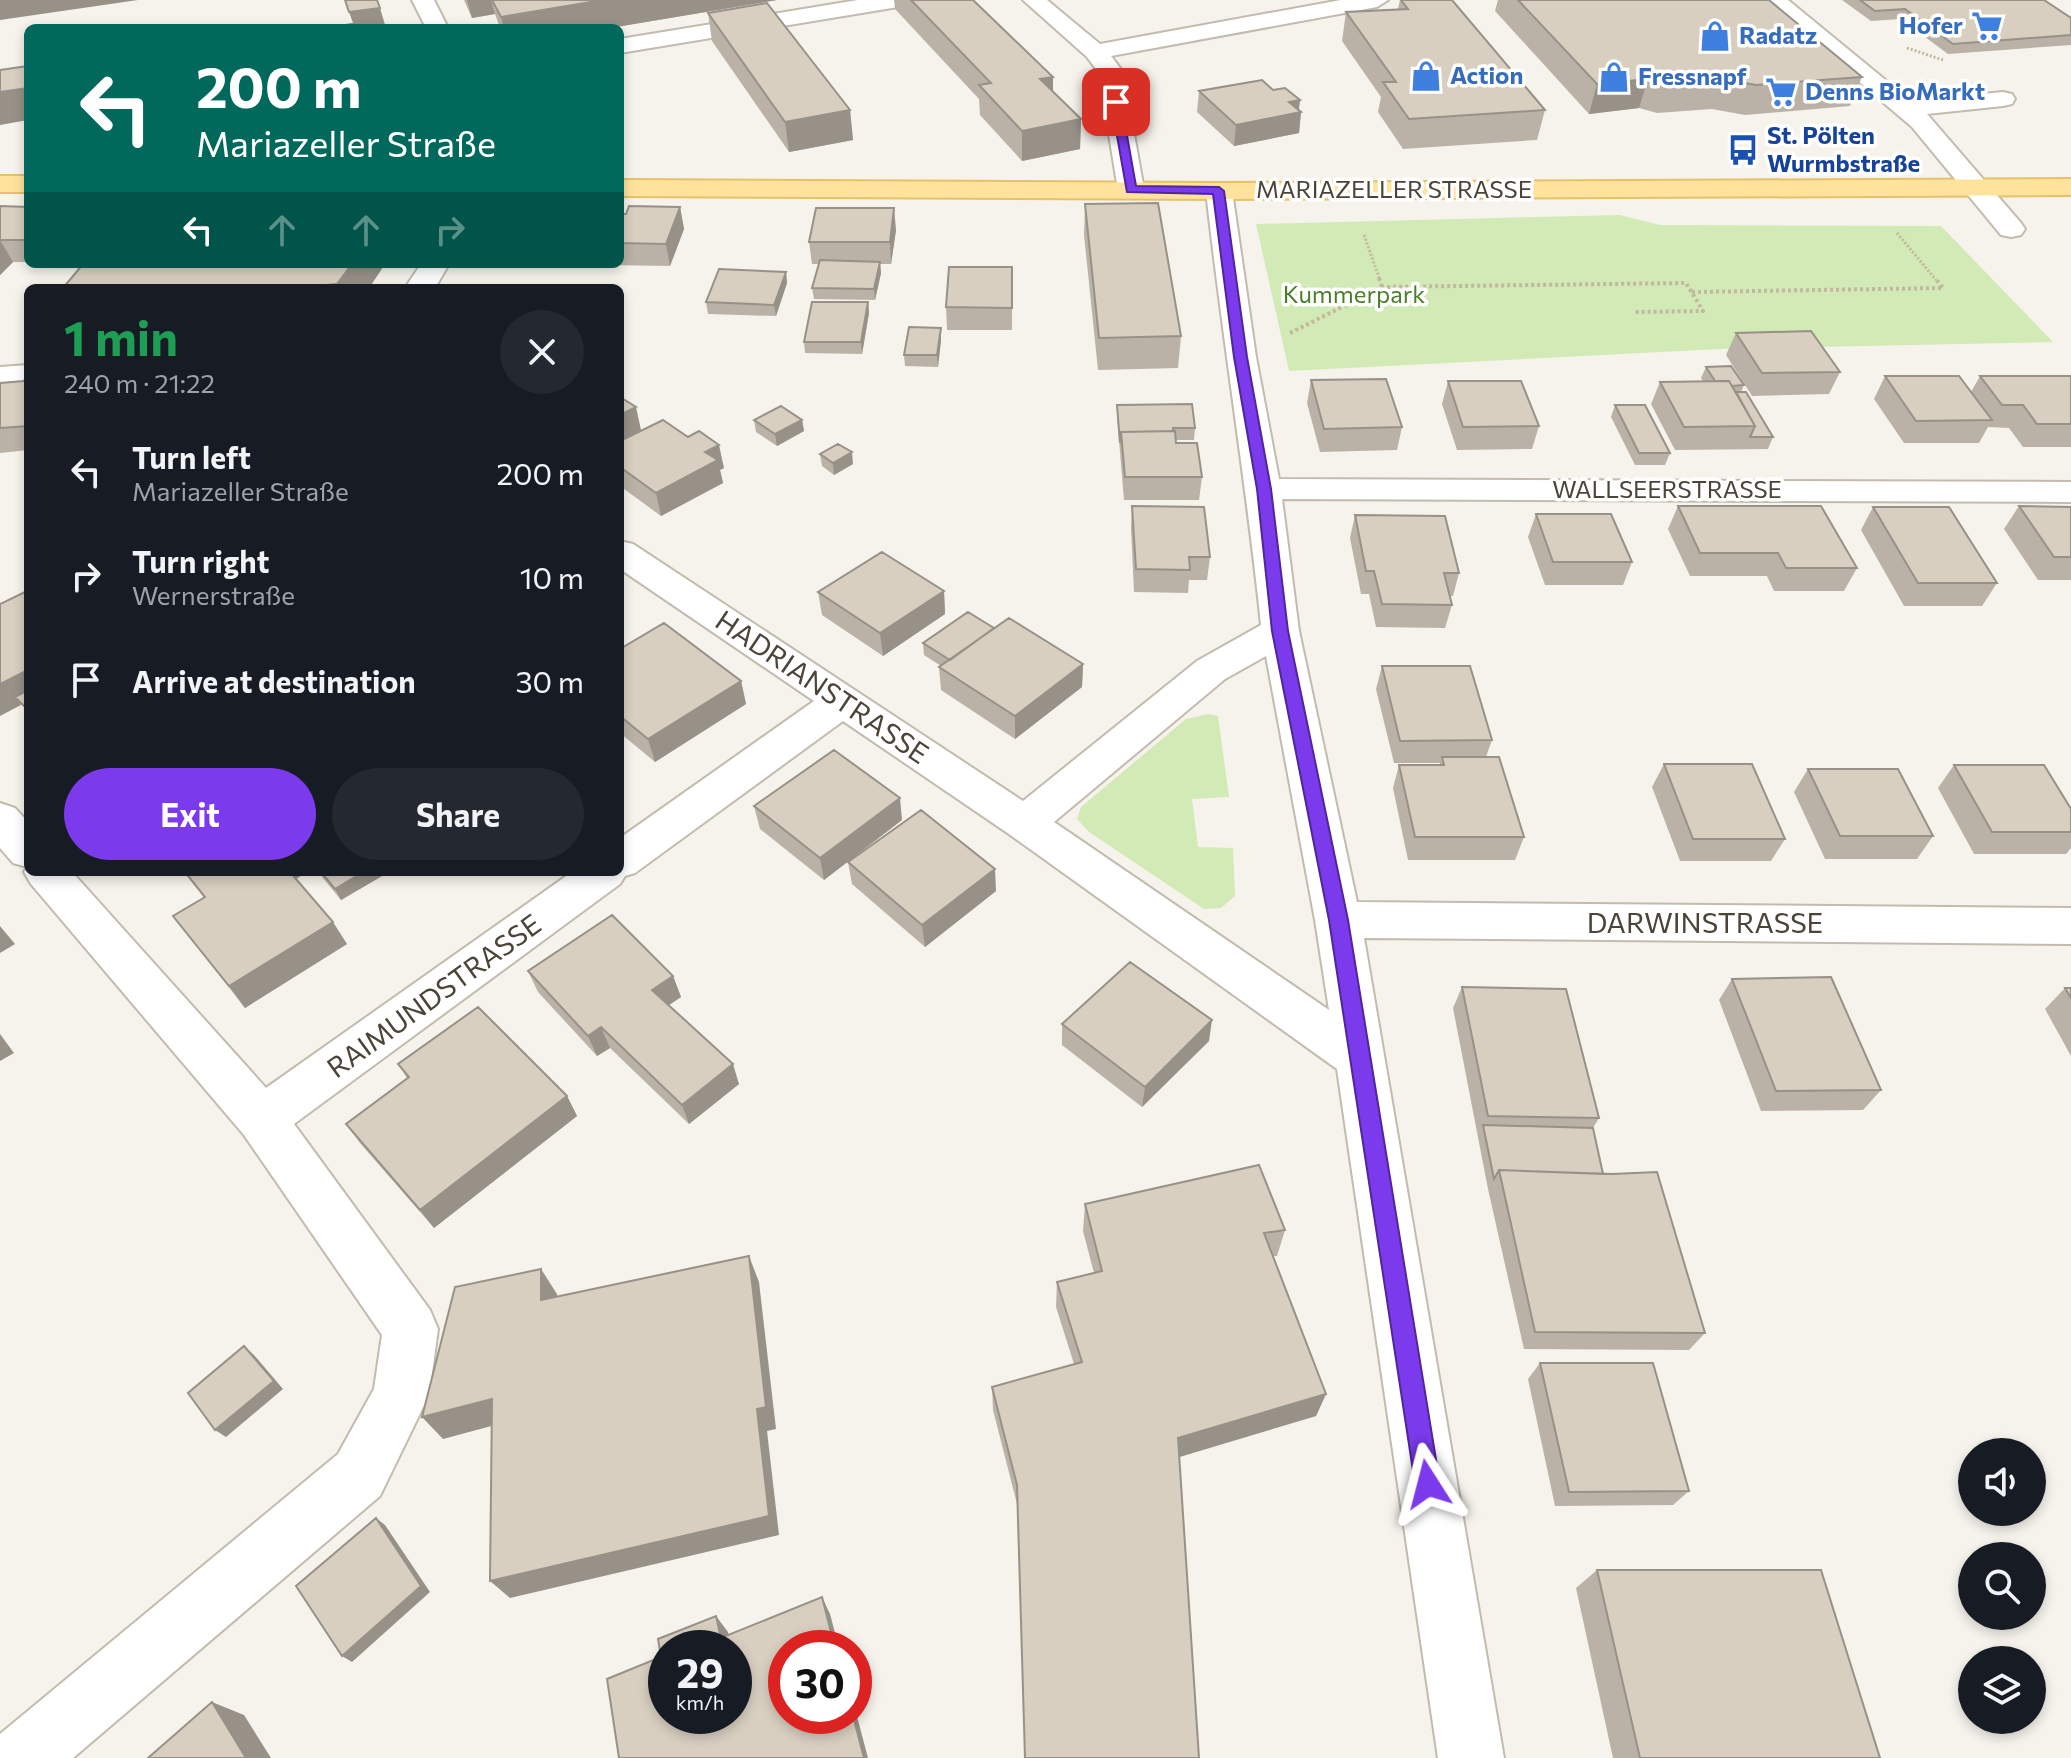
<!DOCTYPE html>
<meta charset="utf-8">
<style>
:root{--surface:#171b24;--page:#242831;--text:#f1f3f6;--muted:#9ea1a6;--accent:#7c3aed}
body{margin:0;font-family:Commissioner,sans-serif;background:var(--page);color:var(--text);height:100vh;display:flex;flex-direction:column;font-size:30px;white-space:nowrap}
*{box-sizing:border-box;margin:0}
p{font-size:26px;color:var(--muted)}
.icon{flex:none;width:44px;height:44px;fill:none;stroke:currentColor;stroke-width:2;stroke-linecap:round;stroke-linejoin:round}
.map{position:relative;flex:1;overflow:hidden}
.panel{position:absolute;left:24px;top:284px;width:600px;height:592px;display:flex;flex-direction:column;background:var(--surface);border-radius:12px;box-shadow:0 4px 12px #0003}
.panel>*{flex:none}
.guide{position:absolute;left:24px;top:24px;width:600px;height:244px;border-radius:12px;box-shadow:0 4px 12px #0003;background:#00695c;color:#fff;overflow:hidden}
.tools{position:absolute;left:1958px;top:1438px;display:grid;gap:16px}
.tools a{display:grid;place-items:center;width:88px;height:88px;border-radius:50%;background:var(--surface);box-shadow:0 4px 12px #0003;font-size:40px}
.speed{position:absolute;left:648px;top:1630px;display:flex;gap:16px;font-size:40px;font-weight:700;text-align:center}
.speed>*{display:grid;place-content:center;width:104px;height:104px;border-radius:50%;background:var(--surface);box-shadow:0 4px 12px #0003;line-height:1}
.speed small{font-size:20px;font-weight:400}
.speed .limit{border:12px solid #d22;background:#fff;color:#111}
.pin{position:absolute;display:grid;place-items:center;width:68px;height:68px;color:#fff;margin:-34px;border-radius:16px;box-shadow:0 4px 12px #0006}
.me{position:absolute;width:88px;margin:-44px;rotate:351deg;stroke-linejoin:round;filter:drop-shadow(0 0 6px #0008)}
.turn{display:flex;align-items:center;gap:28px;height:168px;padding:0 40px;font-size:36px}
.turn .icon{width:104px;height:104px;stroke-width:2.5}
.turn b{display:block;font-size:56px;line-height:68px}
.lanes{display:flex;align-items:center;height:76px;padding:0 40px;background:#0003;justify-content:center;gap:40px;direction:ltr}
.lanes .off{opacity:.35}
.round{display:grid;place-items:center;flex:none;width:84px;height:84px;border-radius:42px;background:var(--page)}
.headline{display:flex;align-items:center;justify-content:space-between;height:136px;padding:0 40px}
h1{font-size:48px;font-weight:700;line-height:60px;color:#1e9e55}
.primary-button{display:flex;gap:16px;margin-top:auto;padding:16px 40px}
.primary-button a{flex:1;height:92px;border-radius:48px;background:var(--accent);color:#fff;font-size:32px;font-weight:700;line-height:92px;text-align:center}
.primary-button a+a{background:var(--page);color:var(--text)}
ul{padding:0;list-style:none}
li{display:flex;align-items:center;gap:24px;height:104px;padding:0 40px}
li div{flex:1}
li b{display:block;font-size:30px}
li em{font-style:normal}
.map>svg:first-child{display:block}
</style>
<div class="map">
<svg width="2071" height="1758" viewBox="0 0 2071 1758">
<rect width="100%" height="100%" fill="#f6f3ec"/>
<path fill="#d2eab5" d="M1620 215 1660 225 1941 226 2053 342 1720 349 1289 371 1256 224Z
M1208 714 1218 716 1229 797 1192 799 1198 847 1233 848 1235 896 1221 908 1204 909 1089 832 1077 819 1081 807 1186 719Z"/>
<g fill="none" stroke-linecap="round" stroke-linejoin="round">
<defs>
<path id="minor" d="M412 0H434L448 28H426Z
M858 0H909L898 7 620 53V39Z
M1023 0H1047L1100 44 1341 0H1388L1377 7 1111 56 1123 72 1144 190 1141 196H1121L1118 190 1099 73 1087 57Z
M1763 0H1788L1911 101 2003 92 2012 94 2015 99 2012 104 2003 106 1927 114 2021 223 2025 229 2021 235 2011 237 2001 235 1912 127Z
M1219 183 1229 185 1232 191 1256 357 1279 479 2071 482V502L1282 499 1299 631 1357 902 2071 908V944L1364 938 1504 1758H1438L1337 1069 1009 834 843 721 635 873 625 876 620 884 294 1124 430 1310 438 1329 429 1395 380 1496 73 1758H0V1734L338 1454 374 1389 382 1335 244 1135 31 884 24 872 27 867 13 863 0 848V803L15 808 28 822V872H72L266 1088 572 872H620V838L814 701 620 569V541L633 544 1023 801 1197 661 1261 625C1246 480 1222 336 1206 191L1209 185ZM1266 656 1315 920 1329 1010 1054 822 1225 679Z
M421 264H449L435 288H405Z
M28 365V383L0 385V367Z"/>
<path id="major" d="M0 176H28V192H0Z
M2071 179V195L1219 199 620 196V180L1219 183Z"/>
</defs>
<use href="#minor" stroke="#c2bbae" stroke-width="4"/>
<use href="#major" stroke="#e6c16a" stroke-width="4"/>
<path stroke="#c4b79f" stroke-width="3" stroke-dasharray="2 2" stroke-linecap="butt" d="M1907 48 1943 60
M1897 233 1936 280
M1364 235 1380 280"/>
<path stroke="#c4b79f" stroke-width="4" stroke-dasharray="3 3" stroke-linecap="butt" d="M1379 278 1382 287
M1692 292 1943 288 1935 278
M1290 333 1382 287 1686 283 1703 311 1635 312"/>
<use href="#minor" fill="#fff" fill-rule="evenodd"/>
<use href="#major" fill="#ffe39c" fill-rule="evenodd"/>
</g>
<path fill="#bab2a6" d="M464 0H777L610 28H500L495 14 472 18Z
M894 0H911L1081 119 1080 149 1022 161 980 115 979 99 895 9Z
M1400 0H1452L1545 110 1537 140 1403 149 1378 112 1381 97 1342 41 1346 12 1398 9Z
M1498 0H1769L1862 77 1850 106 1745 115 1712 109 1657 113 1639 108 1589 114 1495 11Z
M1842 0H2044L2071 18V45L1948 54 1901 19 1871 21Z
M708 13 850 110 853 140 789 152 712 41Z
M1273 90 1300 100 1299 110 1301 112 1299 133 1234 146 1197 112 1199 91Z
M1085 204 1181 336 1178 368 1098 370 1084 235Z
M0 206 28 207V262H13L0 275Z
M680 207 684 229 670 266 605 265 620 264V214Z
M896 230 891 264H880L881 273 875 300 814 299 812 288 819 264H812L809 242Z
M385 264 369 288H63Z
M1012 267V330H947L946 307Z
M786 272 787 283 776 316 708 314 706 302Z
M868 302 869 313 862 354 805 353 804 342Z
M941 328V340L938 367 905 366 904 355Z
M1736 333 1840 372 1829 394 1752 396 1726 355Z
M1706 367 1744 385 1741 392 1773 437 1768 449 1675 450 1651 404 1660 382 1703 381 1701 378Z
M28 373V450L0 453V383L24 381Z
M1885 376 1971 392 1980 376H2071V447H2023L2009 428 1988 427 1979 443H1904L1874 399Z
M1311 380 1402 427 1397 450 1320 452 1307 403Z
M1448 381 1539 426 1532 449 1457 450 1442 404Z
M1117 405 1195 428 1194 440H1176V443L1202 477 1199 500H1124L1117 416Z
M1615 405 1670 453 1665 465H1635L1611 417Z
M754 420H802L804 431 777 446 756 432Z
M620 441 724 468 720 470 723 483 661 516 620 486Z
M820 454 853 464 834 475 822 466Z
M1132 506 1210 557 1207 580H1189L1188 593 1134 592 1131 529Z
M1678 506 1857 568 1844 591H1774L1767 576H1690L1668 529Z
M2019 506 2071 507V580H2038L2004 529Z
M1873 507 1997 583 1982 606H1904L1861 530Z
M1536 514 1632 562 1623 585H1545L1528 537Z
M1355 515 1459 573 1453 596H1450L1452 605 1445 628 1376 627 1369 594H1361L1350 538Z
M944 591 945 614 883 656 822 615 818 592Z
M994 628 1083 664 1082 687 1015 739 941 690 939 667 941 666 924 655 923 643Z
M620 649 741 681 746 704 655 762 620 733Z
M1382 666 1492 740 1486 757 1524 837 1515 860H1408L1393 788 1399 765H1439L1440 763H1394L1376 689Z
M1664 764 1785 839 1771 861H1680L1652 787Z
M1954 765 2071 809V848L2066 854H1974L1938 788Z
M1808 769 1933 836 1917 859H1825L1794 792Z
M754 806 902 820 824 880 760 829Z
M848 862 996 891 925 947 852 884Z
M184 872H307L296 879 347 944 245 1008 173 916 204 898Z
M318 872H380L382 876 341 900Z
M528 971 673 976 681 997 669 1005 739 1084 689 1124 610 1048 597 1056 538 992Z
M1732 979 1881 1090 1863 1110 1761 1111 1719 1000Z
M1462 987 1599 1118 1593 1128 1603 1174 1705 1333 1689 1350 1524 1349 1488 1189 1453 1008Z
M2065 988H2071V1056L2045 1009Z
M1062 1024 1209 1041 1142 1107 1062 1045Z
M398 1064 567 1096 577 1116 434 1228 360 1143 346 1124 407 1078Z
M1085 1204 1285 1230 1277 1256H1273L1326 1394 1316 1416 1017 1504 993 1410 992 1387 1074 1364 1056 1307 1057 1282 1094 1273 1083 1231Z
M1540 1363 1689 1491 1673 1505 1555 1506 1528 1379Z
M1597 1570 1880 1758H1613L1576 1588Z"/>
<path fill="#979187" d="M0 0H138L0 20Z
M467 0H491L495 14 472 18Z
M603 0H777L610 28H504L501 17Z
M380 8 386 28H355L349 12Z
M1053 77V106L1040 79Z
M1648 79 1639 108 1589 114 1597 84Z
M28 88V120L0 125V92Z
M1300 100 1298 113 1301 112 1299 133 1234 146 1236 125 1289 102Z
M850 110 853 140 789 152 785 122Z
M1081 119 1080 149 1022 161V131Z
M680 207 684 229 670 266 666 244Z
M894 208 896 230 891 264 890 242Z
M0 240 13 262 0 275Z
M880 262 881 273 875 300 874 289Z
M352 264H385L369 288H339L337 284Z
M786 272 787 283 776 316 774 305Z
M868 302 869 313 862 354 861 342Z
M941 328V340L938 367 937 355Z
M636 407 641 430 620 441V415Z
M802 420 804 431 777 446 775 434Z
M719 445 724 468 720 470 723 483 661 516 656 493 705 452Z
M852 452 853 464 834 475 833 463Z
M944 591 945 614 883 656 880 633Z
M1083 664 1082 687 1015 739V716Z
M28 670V701L15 697 21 705 0 716V684Z
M741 681 746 704 655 762 648 739Z
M900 798 902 820 824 880 820 858Z
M995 869 996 891 925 947 922 925Z
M287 872H307L292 881Z
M363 872H380L382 876 341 900 335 889Z
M333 922 347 944 245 1008 229 986Z
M0 926 15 944 0 953Z
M673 976 681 997 660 1011 652 990Z
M1212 1020 1209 1041 1142 1107 1145 1087Z
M601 1027 610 1048 597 1056 588 1036Z
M0 1034 14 1053 0 1061Z
M733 1064 739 1084 689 1124 682 1105Z
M567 1096 577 1116 434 1228 420 1210Z
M749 1256 759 1282 776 1429 767 1431 779 1535 510 1598 490 1581 757 1409Z
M541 1269 557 1294 558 1325 541 1300Z
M244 1346 254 1355 283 1389 226 1437 215 1430Z
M1326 1394 1316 1416 1173 1459 1178 1438Z
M492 1399 510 1421 443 1439 422 1417Z
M376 1518 385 1525 430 1592 352 1662 342 1656Z
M822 1597 830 1614 839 1648H835Z
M716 1616 728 1632 732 1648 721 1638Z
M212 1702 244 1715 271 1758H246Z
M854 1705 868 1758H864L853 1716Z"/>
<path fill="#d8cfc1" stroke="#979187" stroke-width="2" fill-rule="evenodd" d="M345 0H377L380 8 349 12Z
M492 0H603L501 17Z
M911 0H973L1053 77 1040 79 1081 119 1022 131 979 85 991 83Z
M1401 0H1452L1545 110 1409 119 1383 82H1396L1346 12 1408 9Z
M1518 0H1769L1862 77 1756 85 1722 79 1666 83 1648 79 1597 84Z
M1860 0H2044L2071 18V35L1953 44 1905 9 1875 11Z
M767 3 850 110 785 122 708 13Z
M357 23 359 28H328Z
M28 66V88L0 92V70Z
M1262 80 1273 90 1285 88 1300 100 1289 102 1301 112 1236 125 1199 91Z
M1158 203 1181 336 1099 338 1085 204Z
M0 206 28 207V240H0Z
M629 206 680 207 666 244 620 243V214H626Z
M816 208H894L890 242H809Z
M820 260 880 262 874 289 812 288Z
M83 264H352L337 284 294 288H63Z
M949 267H1012V308L946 307Z
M719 269 786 272 774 305 706 302Z
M812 302H868L861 342H804Z
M909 327 941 328 937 355H904Z
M1811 331 1840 372 1762 373 1736 333Z
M1731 366 1744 385 1732 386 1729 381H1715L1706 367Z
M28 373V426L0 428V383L24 381Z
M1885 376H1959L1992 420 1916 421Z
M1980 376H2071V424H2037L2023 405H2002Z
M1386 379 1402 427 1324 429 1311 380Z
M1448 381H1521L1539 426 1463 427Z
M1729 381 1755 426 1684 427 1660 382Z
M1736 392H1746L1773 437H1750L1755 426Z
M620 397 636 407 620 415Z
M1192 404 1195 428H1173V431L1121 432 1120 443 1117 405Z
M1615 405H1645L1670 453H1639Z
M781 406 802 420 775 434 754 420Z
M663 420 688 437 699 431 719 445 705 452 718 460 656 493 620 467V441Z
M1175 431 1176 443H1197L1202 477H1125L1121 432Z
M838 444 852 452 833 463 820 454Z
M1132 506 1204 507 1210 557H1189L1190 570 1136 569Z
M1678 506H1821L1857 568H1786L1778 553H1700Z
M2019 506 2071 507V557H2054Z
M1873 507H1949L1997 583H1918Z
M1536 514H1611L1632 562H1553Z
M1355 515 1445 516 1459 573H1444L1452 605 1382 604 1374 571H1366Z
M882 552 944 591 880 633 818 592Z
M27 591 28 592V670L0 684V604Z
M968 612 994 628 950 660 923 643Z
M1009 618 1083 664 1015 716 939 667Z
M664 623 741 681 648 739 620 716V649Z
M1382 666H1470L1492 740 1400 741Z
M28 690V710L15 697Z
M834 750 900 798 820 858 754 806Z
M1442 757H1499L1524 837H1415L1399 765H1444Z
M1664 764H1752L1785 839H1693Z
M1954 765H2044L2071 809V832H1992Z
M1808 769H1898L1933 836H1840Z
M921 810 995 869 922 925 848 862Z
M185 872H290L333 922 229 986 173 916 205 897Z
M321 872H363L335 889Z
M612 915 673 976 652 990 733 1064 682 1105 601 1027 588 1036 528 971Z
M1130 962 1212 1020 1145 1087 1062 1024Z
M1831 977 1881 1090 1776 1091 1732 979Z
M1462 987 1566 989 1599 1118 1488 1116Z
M2065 988H2071V998Z
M478 1007 567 1096 420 1210 346 1124 409 1077 398 1064Z
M1483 1125 1593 1128 1603 1174 1499 1170 1494 1179Z
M1259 1165 1285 1230 1264 1233 1326 1394 1178 1438 1199 1758H1025L1017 1485 992 1387 1082 1362 1057 1282 1102 1271 1085 1204Z
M1499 1170 1612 1174 1657 1172 1705 1333 1535 1332Z
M749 1256 766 1407 757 1409 769 1516 490 1581 492 1399 422 1417 455 1287 541 1269V1300Z
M244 1346 274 1381 215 1430 188 1393Z
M1540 1363H1653L1689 1491 1569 1492Z
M376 1518 421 1586 342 1656 296 1586Z
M1597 1570H1821L1880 1758H1640Z
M822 1597 835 1648H786V1716H853L864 1758H619L607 1679 661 1657 658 1639 716 1616 721 1638ZM666 1648H734V1716H666Z
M212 1702 246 1758H148Z"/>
<path fill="#7c3aed" stroke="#51269a" stroke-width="2" d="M1116 99 1121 102 1136 186 1219 187 1224 191 1247 357 1271 489 1288 631 1348 920 1440 1484 1436 1493 1428 1496 1419 1493 1415 1484 1329 920 1272 631 1257 489 1234 357 1213 194 1127 192 1111 102Z"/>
<defs>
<symbol id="supermarket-bare" viewBox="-9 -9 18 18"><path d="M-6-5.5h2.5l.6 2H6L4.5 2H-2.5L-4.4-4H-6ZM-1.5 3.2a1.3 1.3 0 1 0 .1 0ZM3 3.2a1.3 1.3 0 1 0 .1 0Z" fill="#3f7fe0" stroke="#fff" stroke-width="2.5" paint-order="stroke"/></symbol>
<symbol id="shop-bare" viewBox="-9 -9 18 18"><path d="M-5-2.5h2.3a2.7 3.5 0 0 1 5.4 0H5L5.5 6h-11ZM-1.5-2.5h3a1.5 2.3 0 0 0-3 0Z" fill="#3f7fe0" stroke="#fff" stroke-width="2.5" paint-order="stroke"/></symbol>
<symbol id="bus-bare" viewBox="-9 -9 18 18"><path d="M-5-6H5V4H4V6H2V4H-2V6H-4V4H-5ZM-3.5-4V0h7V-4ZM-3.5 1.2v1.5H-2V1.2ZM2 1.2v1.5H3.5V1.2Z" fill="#1a4fb4" stroke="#fff" stroke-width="2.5" paint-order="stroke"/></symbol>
</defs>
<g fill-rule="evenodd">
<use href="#supermarket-bare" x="1965" y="4" width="44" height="44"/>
<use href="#shop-bare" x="1693" y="14" width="44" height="44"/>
<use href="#shop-bare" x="1404" y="54" width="44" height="44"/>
<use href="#shop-bare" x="1592" y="55" width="44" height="44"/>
<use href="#supermarket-bare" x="1759" y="70" width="44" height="44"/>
<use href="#bus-bare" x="1721" y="128" width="44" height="44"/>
</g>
<g text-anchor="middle" stroke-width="7" stroke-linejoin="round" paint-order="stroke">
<g font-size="24" font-weight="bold" fill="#366cbe" stroke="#fff" text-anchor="start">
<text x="1963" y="34" text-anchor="end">Hofer</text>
<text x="1739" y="44">Radatz</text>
<text x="1450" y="84">Action</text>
<text x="1638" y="85">Fressnapf</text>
<text x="1805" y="100">Denns BioMarkt</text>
</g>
<g font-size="24" font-weight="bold" fill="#164399" stroke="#fff" text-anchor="start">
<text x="1767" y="144">St. Pölten<tspan x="1767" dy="28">Wurmbstraße</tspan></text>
</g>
<g font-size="24" fill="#4b4439" stroke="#fff">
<text x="1394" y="198">MARIAZELLER STRASSE</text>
<text x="1667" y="498">WALLSEERSTRASSE</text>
</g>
<g font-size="24" fill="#4a7f2a" stroke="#fff">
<text x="1354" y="303">Kummerpark</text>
</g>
<g font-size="28" fill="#4b4439" stroke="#fff">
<text transform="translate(822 687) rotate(34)" y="10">HADRIANSTRASSE</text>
<text x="1705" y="933">DARWINSTRASSE</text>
<text transform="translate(434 996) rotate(-36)" y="10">RAIMUNDSTRASSE</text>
</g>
</g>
</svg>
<div class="tools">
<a><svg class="icon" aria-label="sound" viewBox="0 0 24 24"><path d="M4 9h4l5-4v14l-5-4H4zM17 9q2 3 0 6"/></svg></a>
<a><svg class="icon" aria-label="search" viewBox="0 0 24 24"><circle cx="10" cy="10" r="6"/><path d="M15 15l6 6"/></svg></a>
<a><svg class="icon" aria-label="layers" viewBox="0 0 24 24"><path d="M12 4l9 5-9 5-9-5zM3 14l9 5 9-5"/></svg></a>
</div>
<div class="speed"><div>29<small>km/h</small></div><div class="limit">30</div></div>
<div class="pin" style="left:1116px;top:102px;background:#d93025"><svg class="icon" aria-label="arrive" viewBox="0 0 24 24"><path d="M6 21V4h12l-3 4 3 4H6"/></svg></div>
<svg class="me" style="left:1428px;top:1484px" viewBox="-20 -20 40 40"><path d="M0-17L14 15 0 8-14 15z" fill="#7c3aed" stroke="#fff" stroke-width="4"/></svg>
<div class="guide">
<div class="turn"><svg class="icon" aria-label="left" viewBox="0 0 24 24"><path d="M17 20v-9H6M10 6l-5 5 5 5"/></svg><div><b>200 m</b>Mariazeller Straße</div></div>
<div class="lanes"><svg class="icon" aria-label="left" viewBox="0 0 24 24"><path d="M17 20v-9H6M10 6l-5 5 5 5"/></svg><svg class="icon off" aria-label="ahead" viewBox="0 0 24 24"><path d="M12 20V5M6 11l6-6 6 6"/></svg><svg class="icon off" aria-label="ahead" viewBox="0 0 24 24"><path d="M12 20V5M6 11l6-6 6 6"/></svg><svg class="icon off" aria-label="right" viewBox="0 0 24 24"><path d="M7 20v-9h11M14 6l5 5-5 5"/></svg></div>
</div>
<section class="panel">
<div class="headline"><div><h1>1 min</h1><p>240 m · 21:22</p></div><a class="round"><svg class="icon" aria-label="close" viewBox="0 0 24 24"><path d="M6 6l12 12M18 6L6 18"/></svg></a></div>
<ul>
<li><svg class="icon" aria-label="left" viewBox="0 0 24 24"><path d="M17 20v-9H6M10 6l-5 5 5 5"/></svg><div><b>Turn left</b><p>Mariazeller Straße</p></div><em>200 m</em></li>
<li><svg class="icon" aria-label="right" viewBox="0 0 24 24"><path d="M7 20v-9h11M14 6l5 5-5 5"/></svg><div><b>Turn right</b><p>Wernerstraße</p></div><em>10 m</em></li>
<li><svg class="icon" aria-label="arrive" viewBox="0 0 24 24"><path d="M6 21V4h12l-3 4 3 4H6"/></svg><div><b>Arrive at destination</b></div><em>30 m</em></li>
</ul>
<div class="primary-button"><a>Exit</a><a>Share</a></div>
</section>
</div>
